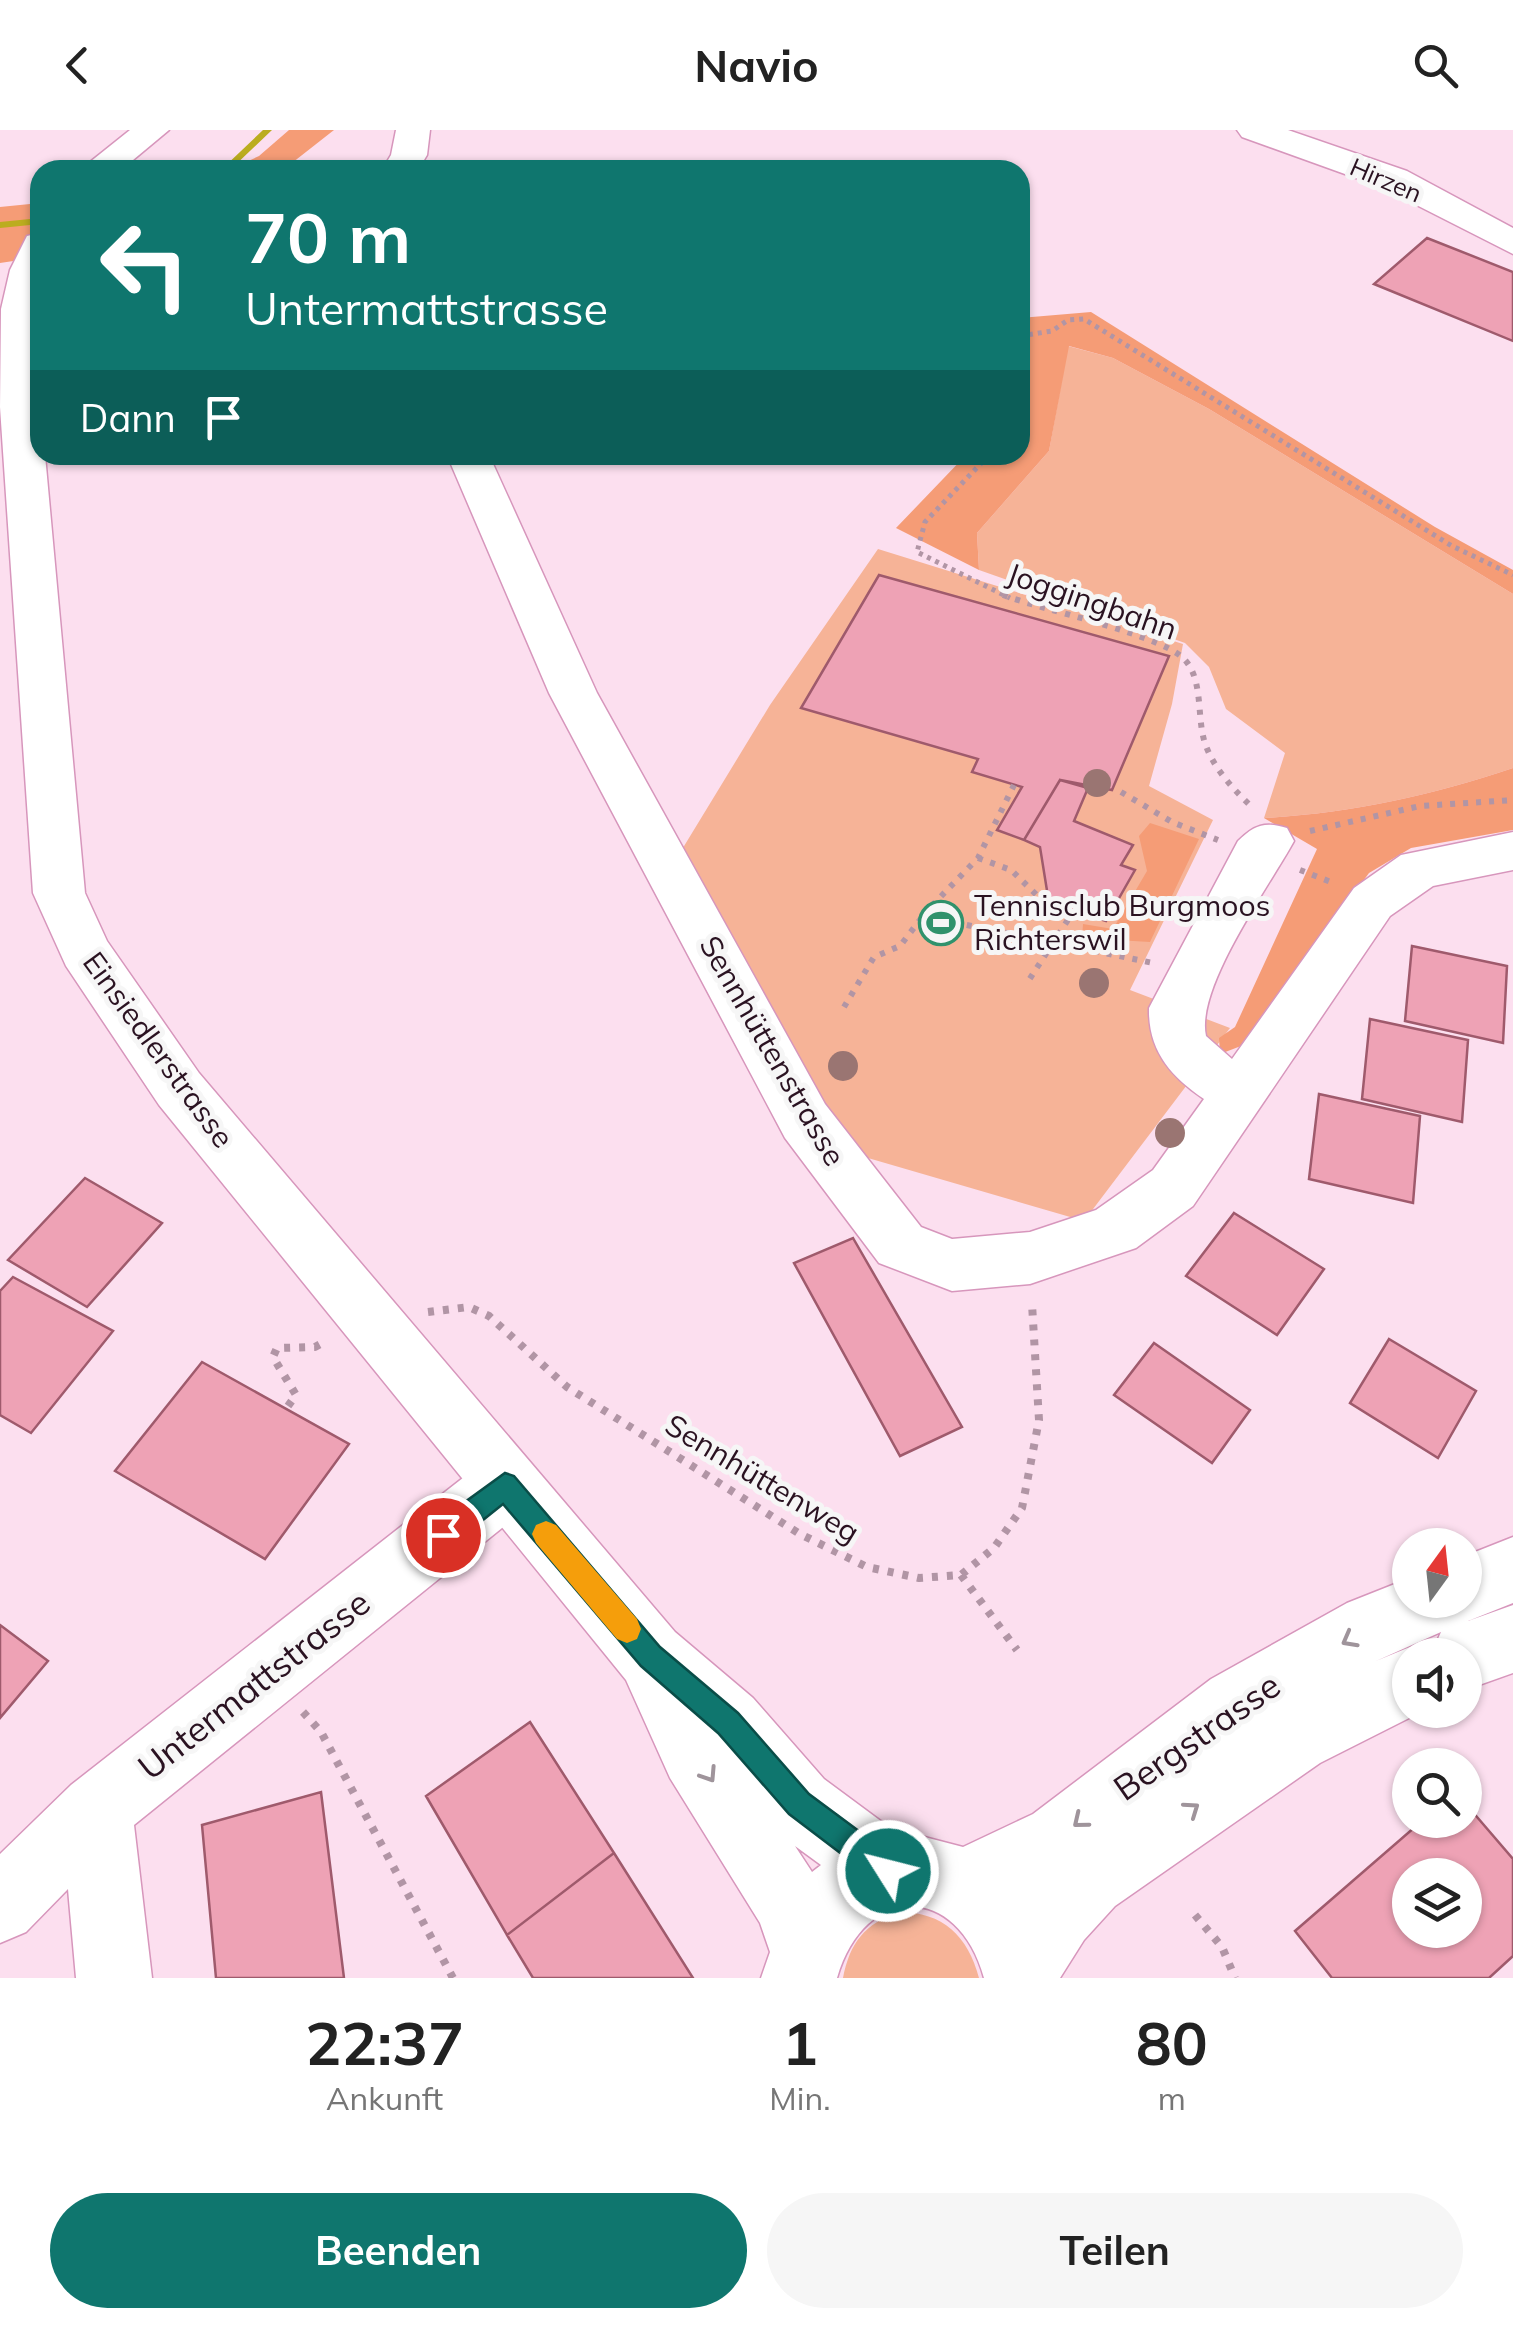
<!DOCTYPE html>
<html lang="de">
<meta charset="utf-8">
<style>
:root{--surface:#fff;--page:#f6f6f6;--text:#222;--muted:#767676;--accent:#0f766e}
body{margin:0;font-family:Mulish,sans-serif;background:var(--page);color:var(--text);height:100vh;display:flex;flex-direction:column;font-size:38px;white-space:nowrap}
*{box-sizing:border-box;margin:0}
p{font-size:32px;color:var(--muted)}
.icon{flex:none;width:55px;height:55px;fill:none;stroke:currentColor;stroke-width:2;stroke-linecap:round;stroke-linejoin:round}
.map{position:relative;height:1848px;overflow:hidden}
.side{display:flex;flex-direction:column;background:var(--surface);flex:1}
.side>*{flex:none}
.guide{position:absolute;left:30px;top:30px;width:1000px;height:305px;border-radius:30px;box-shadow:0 2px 8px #0004;background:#0f766e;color:#fff;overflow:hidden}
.needle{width:65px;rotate:15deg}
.controls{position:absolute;left:1392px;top:1398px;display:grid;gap:20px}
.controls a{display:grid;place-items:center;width:90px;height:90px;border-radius:50%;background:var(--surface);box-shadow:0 2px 8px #0004;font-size:50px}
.pin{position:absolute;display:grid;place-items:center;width:85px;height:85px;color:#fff;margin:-42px;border:5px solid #fff;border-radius:50%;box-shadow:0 2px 10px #0007}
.me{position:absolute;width:110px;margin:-55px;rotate:306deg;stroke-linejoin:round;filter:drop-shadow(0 0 8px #0008)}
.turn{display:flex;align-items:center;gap:35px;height:210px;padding:0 50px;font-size:45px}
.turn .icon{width:130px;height:130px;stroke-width:2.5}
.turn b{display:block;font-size:70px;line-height:85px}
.then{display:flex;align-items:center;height:95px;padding:0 50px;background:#0003;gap:20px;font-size:38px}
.eta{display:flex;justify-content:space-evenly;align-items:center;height:170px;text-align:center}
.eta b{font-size:60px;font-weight:700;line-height:70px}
.primary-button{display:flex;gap:20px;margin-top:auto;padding:20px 50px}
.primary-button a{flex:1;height:115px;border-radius:60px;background:var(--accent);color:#fff;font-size:40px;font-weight:700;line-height:115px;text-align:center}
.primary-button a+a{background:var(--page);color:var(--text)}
header{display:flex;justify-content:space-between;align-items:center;height:130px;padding:0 50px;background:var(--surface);font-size:45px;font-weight:700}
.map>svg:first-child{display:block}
</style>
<header><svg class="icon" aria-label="back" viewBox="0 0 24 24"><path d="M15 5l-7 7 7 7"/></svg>Navio<svg class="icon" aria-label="search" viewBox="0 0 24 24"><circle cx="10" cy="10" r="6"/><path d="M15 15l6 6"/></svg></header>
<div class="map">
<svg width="1513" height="1848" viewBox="0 0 1513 1848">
<rect width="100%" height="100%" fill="#fcdfef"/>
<path fill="#f6b397" d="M1068 216 1113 228 1209 279 1513 464V638C1430 666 1351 683 1264 688L1285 623 1226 579 1209 537 1185 513 979 440 977 403 1049 321Z
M878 419 1183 514 1172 574 1149 656 1213 690 1130 860 1230 898 1084 1091 844 1021 789 908 678 726 770 575Z
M899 1782C943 1782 968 1806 979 1848H843C850 1813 864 1794 899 1782Z"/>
<path fill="#f59c76" d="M289 0H334L283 40H229L259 26Z
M40 73V127L0 133V77Z
M1091 182 1435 397 1513 440V464L1209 279 1113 228 1069 216 1049 321 977 403 979 440 896 398 966 325H1020V188Z
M1513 638V700L1411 718 1369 743 1241 916 1220 924 1219 908 1235 897 1317 719 1264 688C1351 683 1430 666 1513 638Z
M1150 693 1199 709 1150 812 1082 808 1083 794 1113 799 1147 741 1139 706Z"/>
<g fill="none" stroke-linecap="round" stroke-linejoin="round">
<path fill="#bbad1f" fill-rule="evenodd" d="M263 0H272L230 40H221Z
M40 88V94L0 98V92Z"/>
</g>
<path fill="#eea2b5" stroke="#9f5a6c" stroke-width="2.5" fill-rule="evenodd" d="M1427 108 1513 142V211L1374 154Z
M879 445 1169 526 1112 660 1060 650 1024 710 997 700 1022 657 972 642 978 629 801 578Z
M1060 650 1088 658 1074 691 1133 715 1121 735 1135 740 1106 791 1049 773 1040 717 1024 710Z
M1412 816 1507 836 1503 913 1405 891Z
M1370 889 1468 910 1462 992 1362 969Z
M1319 964 1420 986 1413 1073 1309 1049Z
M85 1048 162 1093 87 1177 8 1130Z
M1234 1083 1324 1139 1277 1205 1186 1146Z
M853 1108 962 1297 900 1326 794 1133Z
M13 1147 113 1201 31 1303 0 1285V1161Z
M1389 1209 1476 1261 1438 1328 1350 1273Z
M1154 1213 1250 1280 1212 1333 1114 1265Z
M202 1232 349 1314 265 1429 115 1341Z
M0 1495 48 1531 0 1588Z
M530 1592 614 1723 507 1805 426 1666Z
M321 1662 344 1848H216L202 1695Z
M1465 1673 1513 1729V1826L1489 1848H1332L1295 1801 1423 1690H1465ZM1410 1745H1465V1800H1410Z
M614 1723 693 1848H533L507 1805Z"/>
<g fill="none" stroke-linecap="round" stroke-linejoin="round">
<defs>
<path id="minor" d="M396 0H430L427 25 418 40H382L391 25Z
M1237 0H1288L1407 41 1513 98V124L1381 57 1242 7Z
M447 325H489L597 563 825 974 921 1097 952 1109 1030 1102 1096 1080 1153 1040 1204 969C1170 946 1148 920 1149 878L1238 711C1254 695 1265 691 1287 698L1294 711C1270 755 1195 858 1206 906L1232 929 1354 758 1401 725 1513 702V740L1433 756 1390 786 1193 1076 1136 1118 1030 1154 952 1161 879 1133 785 1008 549 563Z
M505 1324 528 1333 537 1355 528 1377 134 1695 152 1848H76L68 1759 26 1802 0 1813V1724L71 1655 482 1333Z"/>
<path id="major" d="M130 0H169L121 40H80Z
M40 103 36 221 40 325H45L85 763 107 811 199 943 675 1502 753 1568 824 1649 901 1706 913 1704 963 1717 1033 1684 1211 1549 1347 1473 1410 1448V1470H1465V1426L1513 1407V1473L1468 1491 1513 1475V1543L1465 1560V1525H1431L1441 1502 1376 1531 1410 1517 1430 1525H1410V1580H1425L1320 1633 1115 1776 1084 1810 1060 1848H984C958 1753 865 1752 837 1848H761L770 1822 760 1793 670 1648 626 1550 159 975 66 836 33 763 0 277 1 179 10 140 27 106ZM795 1716 821 1735 812 1742Z"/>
</defs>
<use href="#minor" stroke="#d796bc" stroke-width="3"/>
<use href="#major" stroke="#d796bc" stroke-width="3"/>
<path stroke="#b195a5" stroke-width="5" stroke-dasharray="4 5" stroke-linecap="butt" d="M1020 206 1052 201 1068 190 1084 189 1452 416 1513 445
M1020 260V278
M989 325 925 392 917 422 1010 468"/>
<path stroke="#b195a5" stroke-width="6" stroke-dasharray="5 8" stroke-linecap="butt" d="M1003 465C1042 480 1160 504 1184 529 1203 548 1197 585 1204 610 1212 637 1233 659 1253 678
M1121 662 1172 692 1218 710
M1310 701 1420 676 1513 670
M978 728 1011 740 1046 774 1071 785 1029 850
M1300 740 1331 752
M923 785 978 728 1014 655
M844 877 874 827 900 816 923 786 1153 833"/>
<path stroke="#b195a5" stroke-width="8" stroke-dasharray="6 9" stroke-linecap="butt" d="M428 1182 469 1177 489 1186 567 1257 800 1404 867 1437 919 1448 961 1445 994 1418 1022 1378 1039 1290 1032 1174
M288 1276 296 1265 273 1227 277 1218 315 1217 326 1211
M961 1445 1017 1520
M303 1582 321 1602 453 1848
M1195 1785 1222 1817 1235 1848"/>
<use href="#minor" fill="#fff" fill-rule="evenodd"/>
<use href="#major" fill="#fff" fill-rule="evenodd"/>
</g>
<g fill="#9a7572">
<circle cx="1097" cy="653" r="14"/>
<circle cx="1094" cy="853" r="15"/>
<circle cx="843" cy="936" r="15"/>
<circle cx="1170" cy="1003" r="15"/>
</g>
<defs><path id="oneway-chevron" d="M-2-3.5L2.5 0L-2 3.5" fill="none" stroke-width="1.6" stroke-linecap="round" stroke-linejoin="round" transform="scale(2.5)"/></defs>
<g stroke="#9f949b">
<use href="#oneway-chevron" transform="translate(1349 1510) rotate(151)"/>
<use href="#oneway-chevron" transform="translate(709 1645) rotate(57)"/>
<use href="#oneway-chevron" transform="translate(1192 1679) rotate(-35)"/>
<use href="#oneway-chevron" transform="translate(1080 1691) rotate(141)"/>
</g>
<path fill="#0f766e" stroke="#0a4d48" stroke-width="2.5" d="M505 1343 514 1346 660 1517 738 1583 809 1664 898 1730 903 1741 898 1751 888 1756 877 1751 789 1684 718 1603 641 1536 503 1374 453 1414 443 1418 433 1414 429 1405 433 1395Z"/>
<path fill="#f59e0b" d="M546 1391 556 1395 637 1489 641 1499 637 1509 627 1513 617 1509 536 1413 532 1404 536 1395Z"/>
<defs>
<symbol id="stadium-ring" viewBox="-11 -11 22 22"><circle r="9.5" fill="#f6f6f6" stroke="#30926c" stroke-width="1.5"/><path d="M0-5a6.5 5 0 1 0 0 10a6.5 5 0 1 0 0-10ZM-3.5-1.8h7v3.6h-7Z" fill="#30926c"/></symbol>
</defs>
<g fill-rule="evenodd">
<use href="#stadium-ring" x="916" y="768" width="50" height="50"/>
</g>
<g text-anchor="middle" stroke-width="10" stroke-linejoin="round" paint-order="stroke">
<g font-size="25" fill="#2a1221" stroke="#f6f6f6">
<text transform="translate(1386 50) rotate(23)" y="9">Hirzen</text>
</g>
<g font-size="30" fill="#2a1221" stroke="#f6f6f6">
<text transform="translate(1092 472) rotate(19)" y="10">Joggingbahn</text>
<text transform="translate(158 920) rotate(54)" y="10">Einsiedlerstrasse</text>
<text transform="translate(772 921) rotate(60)" y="10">Sennhüttenstrasse</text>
<text transform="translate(762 1349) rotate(31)" y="10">Sennhüttenweg</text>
</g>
<g font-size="30" fill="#2a1221" stroke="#f6f6f6" text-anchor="start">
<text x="974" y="786">Tennisclub Burgmoos<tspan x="974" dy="34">Richterswil</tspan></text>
</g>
<g font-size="35" fill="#2a1221" stroke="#f6f6f6">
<text transform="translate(254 1555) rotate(-38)" y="12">Untermattstrasse</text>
<text transform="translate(1197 1607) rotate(-35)" y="12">Bergstrasse</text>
</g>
</g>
</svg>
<div class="controls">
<a><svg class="needle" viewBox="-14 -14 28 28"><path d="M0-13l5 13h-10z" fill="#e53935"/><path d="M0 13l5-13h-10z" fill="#767676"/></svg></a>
<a><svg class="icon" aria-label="sound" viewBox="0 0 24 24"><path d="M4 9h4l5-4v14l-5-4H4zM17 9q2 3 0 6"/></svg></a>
<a><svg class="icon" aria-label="search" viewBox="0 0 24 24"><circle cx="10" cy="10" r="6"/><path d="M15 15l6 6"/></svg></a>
<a><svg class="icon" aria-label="layers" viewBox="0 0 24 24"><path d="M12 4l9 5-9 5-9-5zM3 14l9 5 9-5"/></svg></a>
</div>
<div class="pin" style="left:443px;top:1405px;background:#d93025"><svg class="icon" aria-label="arrive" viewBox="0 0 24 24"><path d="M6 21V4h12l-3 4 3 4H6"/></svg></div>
<svg class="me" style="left:888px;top:1741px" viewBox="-20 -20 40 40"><circle r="17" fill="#0f766e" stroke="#fff" stroke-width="3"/><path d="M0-11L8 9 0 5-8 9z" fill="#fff"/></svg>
<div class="guide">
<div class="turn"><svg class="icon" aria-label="left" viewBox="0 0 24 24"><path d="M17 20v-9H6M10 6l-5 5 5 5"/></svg><div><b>70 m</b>Untermattstrasse</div></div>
<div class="then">Dann<svg class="icon" aria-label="arrive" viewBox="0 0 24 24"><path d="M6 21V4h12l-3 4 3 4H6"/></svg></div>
</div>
</div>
<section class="side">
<div class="eta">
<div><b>22:37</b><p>Ankunft</p></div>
<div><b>1</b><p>Min.</p></div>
<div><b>80</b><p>m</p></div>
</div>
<div class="primary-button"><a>Beenden</a><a>Teilen</a></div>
</section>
